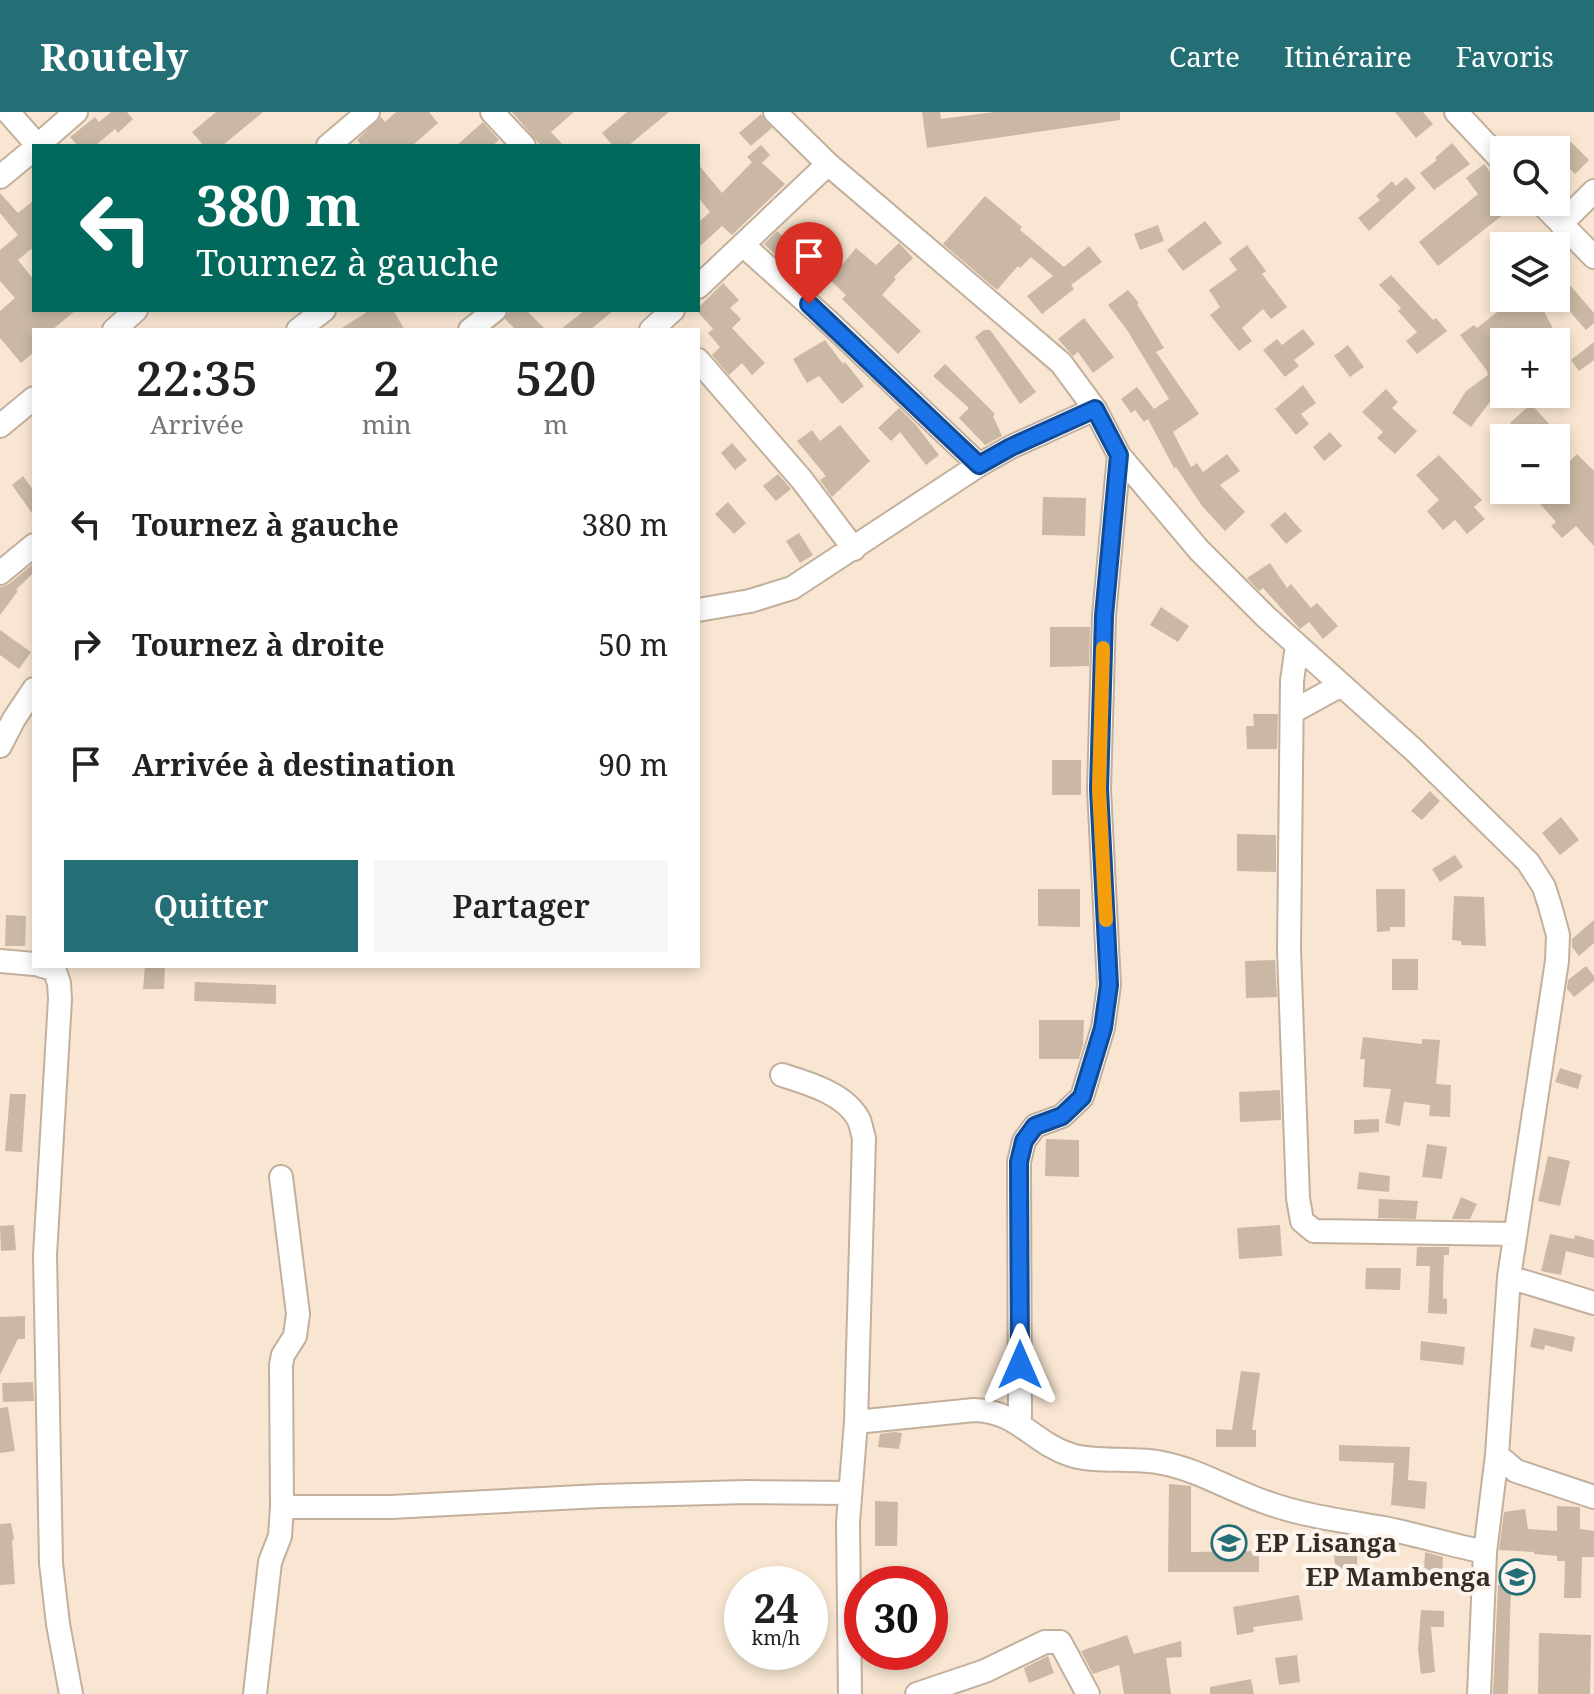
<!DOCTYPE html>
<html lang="fr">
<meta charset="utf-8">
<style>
:root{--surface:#fff;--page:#f6f6f6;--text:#222;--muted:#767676;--accent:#246f75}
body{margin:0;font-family:"Noto Serif",serif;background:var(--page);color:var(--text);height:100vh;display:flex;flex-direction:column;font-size:30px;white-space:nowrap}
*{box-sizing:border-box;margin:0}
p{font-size:26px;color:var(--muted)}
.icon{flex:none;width:44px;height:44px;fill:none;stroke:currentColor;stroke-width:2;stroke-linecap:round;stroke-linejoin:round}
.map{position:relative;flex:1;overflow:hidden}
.panel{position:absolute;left:32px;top:216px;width:668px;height:640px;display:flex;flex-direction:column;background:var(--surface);border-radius:0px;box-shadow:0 4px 12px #0003}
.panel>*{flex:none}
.top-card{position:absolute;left:32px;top:32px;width:668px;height:168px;border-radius:0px;box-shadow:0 4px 12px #0003;background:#00695c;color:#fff;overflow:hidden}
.buttons{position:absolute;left:1490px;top:24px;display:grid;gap:16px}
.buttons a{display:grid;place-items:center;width:80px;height:80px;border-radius:0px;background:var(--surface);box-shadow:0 4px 12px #0003;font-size:40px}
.speed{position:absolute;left:724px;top:1454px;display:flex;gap:16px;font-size:40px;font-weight:700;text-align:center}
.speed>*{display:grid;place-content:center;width:104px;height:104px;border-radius:50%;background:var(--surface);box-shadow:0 4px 12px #0003;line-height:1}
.speed small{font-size:20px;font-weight:400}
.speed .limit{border:12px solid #d22;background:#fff;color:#111}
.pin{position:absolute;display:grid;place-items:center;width:68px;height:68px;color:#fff;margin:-82px -34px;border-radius:50% 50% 50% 0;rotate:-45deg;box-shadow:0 0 8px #0007}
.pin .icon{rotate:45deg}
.me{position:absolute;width:88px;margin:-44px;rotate:0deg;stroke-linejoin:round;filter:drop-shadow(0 0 6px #0008)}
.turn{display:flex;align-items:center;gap:28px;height:168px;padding:0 32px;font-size:36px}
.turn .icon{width:104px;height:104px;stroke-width:2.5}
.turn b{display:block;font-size:56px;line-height:68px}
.eta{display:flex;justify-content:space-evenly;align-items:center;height:136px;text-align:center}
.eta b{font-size:48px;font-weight:600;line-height:56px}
.cta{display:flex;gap:16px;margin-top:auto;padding:16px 32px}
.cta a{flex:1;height:92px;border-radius:0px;background:var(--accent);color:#fff;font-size:32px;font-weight:600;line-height:92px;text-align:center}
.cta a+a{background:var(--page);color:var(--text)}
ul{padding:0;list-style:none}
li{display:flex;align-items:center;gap:24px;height:120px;padding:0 32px}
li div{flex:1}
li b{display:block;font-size:30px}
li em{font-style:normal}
header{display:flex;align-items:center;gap:48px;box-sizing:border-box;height:112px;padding:0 40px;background:var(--accent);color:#fff}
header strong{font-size:38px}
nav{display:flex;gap:44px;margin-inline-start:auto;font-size:28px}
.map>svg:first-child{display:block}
</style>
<header>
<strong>Routely</strong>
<nav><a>Carte</a><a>Itinéraire</a><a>Favoris</a></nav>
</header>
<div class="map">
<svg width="1594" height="1582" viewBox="0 0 1594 1582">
<rect width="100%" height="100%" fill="#f8e6d2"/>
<path fill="#cab8a5" d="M111 0H127L133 7 118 21 115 17 95 34H78L70 25 95 5 99 10Z
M216 0H263L222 34H204L192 20Z
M396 0H429L438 11 412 34H362L357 28 381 5 385 10Z
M512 0H574L551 20 564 34H541Z
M627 0H669L628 34H613L602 21Z
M922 0H940L941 7 994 0H1120V8L927 36Z
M1395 0H1423L1433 12 1416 26Z
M761 2 772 16 751 34 739 21Z
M483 10 499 28 492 34H456Z
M1571 30 1589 48 1575 62 1556 44Z
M1452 31 1470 52 1434 78 1420 61 1437 48 1435 46Z
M761 33 770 43 762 51 785 72 732 123 722 114 698 136V111L710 100 698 85V52L722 81 752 50 747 45Z
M1484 52 1504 78V102L1438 154 1419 130 1478 82 1466 66Z
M1406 65 1416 76 1369 119 1358 106 1380 88 1376 84 1392 69 1396 74Z
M0 81 18 101 34 88V141L31 137 18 148 34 168V198H76L52 218H34V240L21 251 0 226V199L15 186 0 169V138L18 123 0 101Z
M985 84 1022 115 1020 118 1064 155 1089 134 1102 150 1071 173 1074 177 1042 202 1027 184 1053 164 1031 145 1020 156 1018 154 997 178 943 132Z
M1205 109 1222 131 1183 159 1167 138Z
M1158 113 1164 129 1140 138 1134 122Z
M777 119 795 135 782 149 764 132Z
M899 131 913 146 894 165 896 167 882 183 921 219 898 242 842 187 846 183 815 154 827 140 842 153 856 136 876 153Z
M1247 133 1266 159 1262 162 1287 195 1271 207 1263 197 1242 216 1252 229 1239 239 1210 203 1220 195 1209 178 1237 158 1229 147Z
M1556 157 1594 201V211L1586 218 1556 184Z
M1391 163 1433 208 1436 206 1447 219 1417 242 1406 229 1417 220 1398 199 1401 196 1379 173Z
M723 171 739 188 730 196 741 207 732 216 765 251 752 263 742 251 729 263 712 243 720 235 708 221 713 217 696 198Z
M1128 178 1139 191 1137 192 1164 236 1156 240 1199 302 1173 320 1191 355 1197 351 1203 360 1227 342 1240 359 1220 373 1245 400 1225 419 1202 394 1176 355 1174 356 1148 307 1144 310 1135 298 1131 301 1121 287 1137 275 1154 297 1169 287 1127 218 1108 193Z
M1515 186H1537L1560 230H1504V233L1492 242 1504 258V271L1471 315 1452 301 1466 279 1488 263 1487 259 1460 223 1474 213 1477 216Z
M370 198H393L405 218H339Z
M510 198H526L546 218H516L505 207Z
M585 198H614L590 218H560Z
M1084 206 1114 245 1093 261 1078 240 1073 244 1058 227Z
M1303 217 1315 232 1294 248 1299 254 1285 265 1263 238 1277 227 1282 233Z
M984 218H990L1036 280 1020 292 975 225Z
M825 228 843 252 845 250 864 274 842 292 819 264 807 271 793 247Z
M1594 230V248L1579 259 1571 248Z
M1348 233 1364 255 1350 265 1334 244Z
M945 252 995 302 993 304 1002 324 985 333 959 306 969 296 933 264Z
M1303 273 1316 291 1301 302 1309 312 1296 323 1275 297Z
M1386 277 1398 290 1392 296 1417 319 1395 342 1377 326 1383 320 1362 300Z
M1531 292 1552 315 1539 326H1523L1510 311Z
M899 296 916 313 939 343 926 353 900 320 891 329 878 316Z
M840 313 870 349 832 385 820 368 826 364 797 329 812 318 820 329Z
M1330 320 1342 334 1324 349 1313 335Z
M732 331 747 348 735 358 721 341Z
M1577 342 1594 359V434L1576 414 1562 426 1551 414 1556 410 1528 378H1556V362Z
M1439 343 1482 388 1474 395 1485 407 1467 422 1455 408 1443 418 1427 399 1439 388 1416 363Z
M778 362 791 377 776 389 763 374Z
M23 364 34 379V404L12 373Z
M1043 385 1086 386 1085 424 1042 423Z
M728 390 746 411 734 422 715 402Z
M1285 400 1302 419 1286 432 1270 413Z
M799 421 813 443 800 451 786 429Z
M34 451V460L16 478 18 479 0 503V475L9 472Z
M1270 451 1287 476 1291 472 1311 496 1317 491 1338 514 1323 527 1309 510 1300 517 1263 476 1259 479 1247 466Z
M1161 495 1189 514 1178 530 1150 513Z
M1050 515H1090L1089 554 1050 555Z
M0 518 31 540 19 557 0 543Z
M1253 602H1278L1277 637H1247L1246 614H1254Z
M1052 648H1081V683H1052Z
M1430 679 1440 689 1422 708 1411 699Z
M1561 705 1579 728 1560 743 1542 721Z
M1237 722 1276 723V760L1237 759Z
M1455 743 1463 755 1440 770 1432 757Z
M1038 777H1080V815L1038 814Z
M1376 777H1405V815H1390V819L1377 820Z
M1454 784 1484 785 1486 834 1461 833V829L1452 828Z
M6 803 26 804 25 834H5Z
M1594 808V831L1579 844 1572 835V827Z
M1392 847H1418V878H1392Z
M1275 848 1277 885 1246 886 1245 849Z
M145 854H165L164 877H143Z
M1586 854 1594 864V869L1574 885 1567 877 1568 868Z
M195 870 276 873V892L194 889Z
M1039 908H1084L1083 933 1079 947H1039Z
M1363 925 1422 932V927L1440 928 1436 972 1451 973 1450 1005 1429 1004 1430 993 1404 990 1400 1014 1385 1011 1391 977 1363 975 1365 947H1360Z
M1560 956 1582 963 1578 977 1555 970Z
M1280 978 1281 1008 1240 1010 1239 980Z
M10 982H26L22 1040 5 1039Z
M1379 1007V1020L1354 1022V1008Z
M1046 1027 1079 1028V1065L1045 1064Z
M1427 1032 1447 1035 1442 1067 1422 1065Z
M1548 1044 1570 1049 1560 1094 1538 1089Z
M1359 1060 1390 1064 1389 1080 1357 1077Z
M1461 1085 1477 1092 1470 1107H1452Z
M1379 1087 1418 1089 1416 1107 1378 1106Z
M14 1113 16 1138 1 1139 0 1114Z
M1280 1113 1282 1144 1239 1147 1237 1116Z
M1550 1122 1574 1127 1575 1123 1594 1128V1146L1566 1139 1561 1163 1541 1159Z
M1417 1135H1449V1143H1444L1443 1174V1186L1447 1187V1202L1428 1201 1430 1154H1416Z
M1366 1156H1401L1400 1178 1365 1177Z
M25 1204V1227H18L0 1263V1205Z
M1534 1216 1575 1225 1572 1240 1545 1233 1544 1238 1530 1235Z
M1421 1229 1465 1235 1463 1253 1420 1248Z
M1241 1259 1260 1261 1252 1318H1256V1335H1216V1317L1232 1318Z
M33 1270 34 1289 3 1290 2 1271Z
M8 1295 15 1339 0 1341V1296Z
M894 1320 902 1321 899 1337 878 1335 880 1322Z
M1339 1333 1410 1335 1408 1368 1427 1370 1425 1397 1391 1393 1394 1351 1339 1349Z
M1169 1372 1191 1374V1440L1259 1439V1460H1168Z
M875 1389 898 1390 897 1434H875Z
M1557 1394 1580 1395V1417L1594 1419V1445H1582L1581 1486H1564L1565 1449H1557V1444L1534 1442V1440L1499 1438 1504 1400 1525 1397 1528 1417 1557 1419Z
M11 1411 14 1427 12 1428 15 1472 0 1473V1412Z
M1357 1435V1457H1335L1334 1436Z
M1425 1440 1443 1445 1442 1462H1424Z
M1498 1473H1511L1508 1582H1493Z
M1299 1483 1303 1508 1253 1515 1254 1520 1237 1523 1233 1495Z
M1421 1498 1444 1499V1515H1431L1435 1560 1421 1562 1418 1538Z
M1539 1521 1591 1523 1590 1582H1538Z
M1127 1523 1134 1542 1181 1529 1182 1545 1166 1546 1171 1582H1124L1119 1553 1093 1562 1081 1539Z
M1297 1543 1300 1570 1279 1573 1275 1546Z
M1048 1544 1054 1561 1029 1571 1024 1556Z
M1251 1567 1254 1582H1210V1575Z"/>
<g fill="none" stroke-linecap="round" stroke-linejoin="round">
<defs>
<path id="minor" d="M8 0 38 34
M492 0 524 34
M775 0 828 52 1061 251 1095 297 1119 343 1199 438 1266 505 1415 639 1528 750 1544 775 1550 794 1558 823 1557 849 1509 1165 1497 1343 1516 1359 1594 1385
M1456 0 1504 51
M37 34 76 0
M328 34 368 0
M0 65 34 37
M1540 90 1594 145
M1561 112 1594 79
M743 133 831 212 979 353
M698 175 828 52
M114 218 136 198
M298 218 324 198
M470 218 495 198
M651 218 673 198
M698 248 802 368 854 437
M0 314 34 286
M0 461 34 433
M698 498 750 489 792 476 979 353 1011 335 1095 297
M1297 533 1292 569 1289 838 1298 1086 1302 1109 1314 1119 1515 1122
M1292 600 1341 573
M0 634 14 607 34 577
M0 849 34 852
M42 854 54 857 59 871 60 887 45 1143 51 1451 58 1512 71 1582
M782 963C808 971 846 982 859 1008 861 1013 862 1020 864 1026L856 1310 848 1410 850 1582
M281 1065 298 1202 295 1224 283 1243 281 1253 282 1395
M1509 1165 1594 1191
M856 1310 974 1298C1018 1299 1033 1331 1071 1343 1095 1351 1136 1345 1162 1351 1199 1358 1230 1378 1265 1390 1303 1404 1344 1409 1384 1416 1418 1423 1451 1433 1485 1440L1497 1343
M1020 1312 1019 1050 1024 1029 1035 1014 1062 1004 1082 985 1103 916 1109 873 1099 677 1104 504 1119 343
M255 1582 270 1450 280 1424 282 1395H391L600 1384 746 1380 850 1381
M917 1582 985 1559 1045 1530H1060L1088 1582
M1479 1582 1485 1440"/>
</defs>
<use href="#minor" stroke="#c2b09d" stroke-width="26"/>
<use href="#minor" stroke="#fff" stroke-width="22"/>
</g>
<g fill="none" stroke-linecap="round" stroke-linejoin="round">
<defs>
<path id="route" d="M809 192 979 353 1011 335 1095 297 1119 343 1104 504 1099 677 1109 873 1103 916 1082 985 1062 1004 1035 1014 1024 1029 1019 1050 1020 1253"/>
</defs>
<use href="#route" stroke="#114b97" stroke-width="20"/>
<use href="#route" stroke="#1a73e8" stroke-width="14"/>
<path stroke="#f59e0b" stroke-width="14" d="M1103 536 1099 677 1106 808"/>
</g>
<defs>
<symbol id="school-ring" viewBox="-11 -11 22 22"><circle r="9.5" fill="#fdf5ed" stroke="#246f75" stroke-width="1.5"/><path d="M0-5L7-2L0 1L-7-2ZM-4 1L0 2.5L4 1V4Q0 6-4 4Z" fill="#246f75"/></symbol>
</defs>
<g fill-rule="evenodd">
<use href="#school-ring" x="1209" y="1411" width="40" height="40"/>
<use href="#school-ring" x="1497" y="1445" width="40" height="40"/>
</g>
<g text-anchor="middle" stroke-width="8" stroke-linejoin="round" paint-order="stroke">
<g font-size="26" font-weight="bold" fill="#342d25" stroke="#fdf5ed" text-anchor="start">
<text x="1255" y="1440">EP Lisanga</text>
<text x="1491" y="1474" text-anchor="end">EP Mambenga</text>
</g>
</g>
</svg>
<div class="buttons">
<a><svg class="icon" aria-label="search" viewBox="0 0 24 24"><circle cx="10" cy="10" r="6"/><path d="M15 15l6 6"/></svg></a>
<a><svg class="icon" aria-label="layers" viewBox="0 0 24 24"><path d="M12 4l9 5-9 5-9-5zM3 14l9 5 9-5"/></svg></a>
<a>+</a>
<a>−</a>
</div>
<div class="speed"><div>24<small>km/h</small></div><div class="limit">30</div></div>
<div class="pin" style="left:809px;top:192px;background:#d93025"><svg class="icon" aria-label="arrive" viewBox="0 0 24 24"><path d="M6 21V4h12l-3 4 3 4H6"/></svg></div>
<svg class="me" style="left:1020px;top:1253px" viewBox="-20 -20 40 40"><path d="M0-17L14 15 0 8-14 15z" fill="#1a73e8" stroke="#fff" stroke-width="4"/></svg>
<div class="top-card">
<div class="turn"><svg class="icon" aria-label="left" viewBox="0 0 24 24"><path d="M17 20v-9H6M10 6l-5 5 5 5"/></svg><div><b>380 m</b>Tournez à gauche</div></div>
</div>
<section class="panel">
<div class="eta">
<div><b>22:35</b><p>Arrivée</p></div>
<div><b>2</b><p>min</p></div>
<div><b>520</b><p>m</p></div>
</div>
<ul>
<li><svg class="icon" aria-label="left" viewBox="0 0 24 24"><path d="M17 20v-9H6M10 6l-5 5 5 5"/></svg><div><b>Tournez à gauche</b></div><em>380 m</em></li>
<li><svg class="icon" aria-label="right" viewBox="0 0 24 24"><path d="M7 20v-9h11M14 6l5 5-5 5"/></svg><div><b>Tournez à droite</b></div><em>50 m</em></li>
<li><svg class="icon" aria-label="arrive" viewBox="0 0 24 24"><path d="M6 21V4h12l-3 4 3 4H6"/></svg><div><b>Arrivée à destination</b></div><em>90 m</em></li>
</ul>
<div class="cta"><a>Quitter</a><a>Partager</a></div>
</section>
</div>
